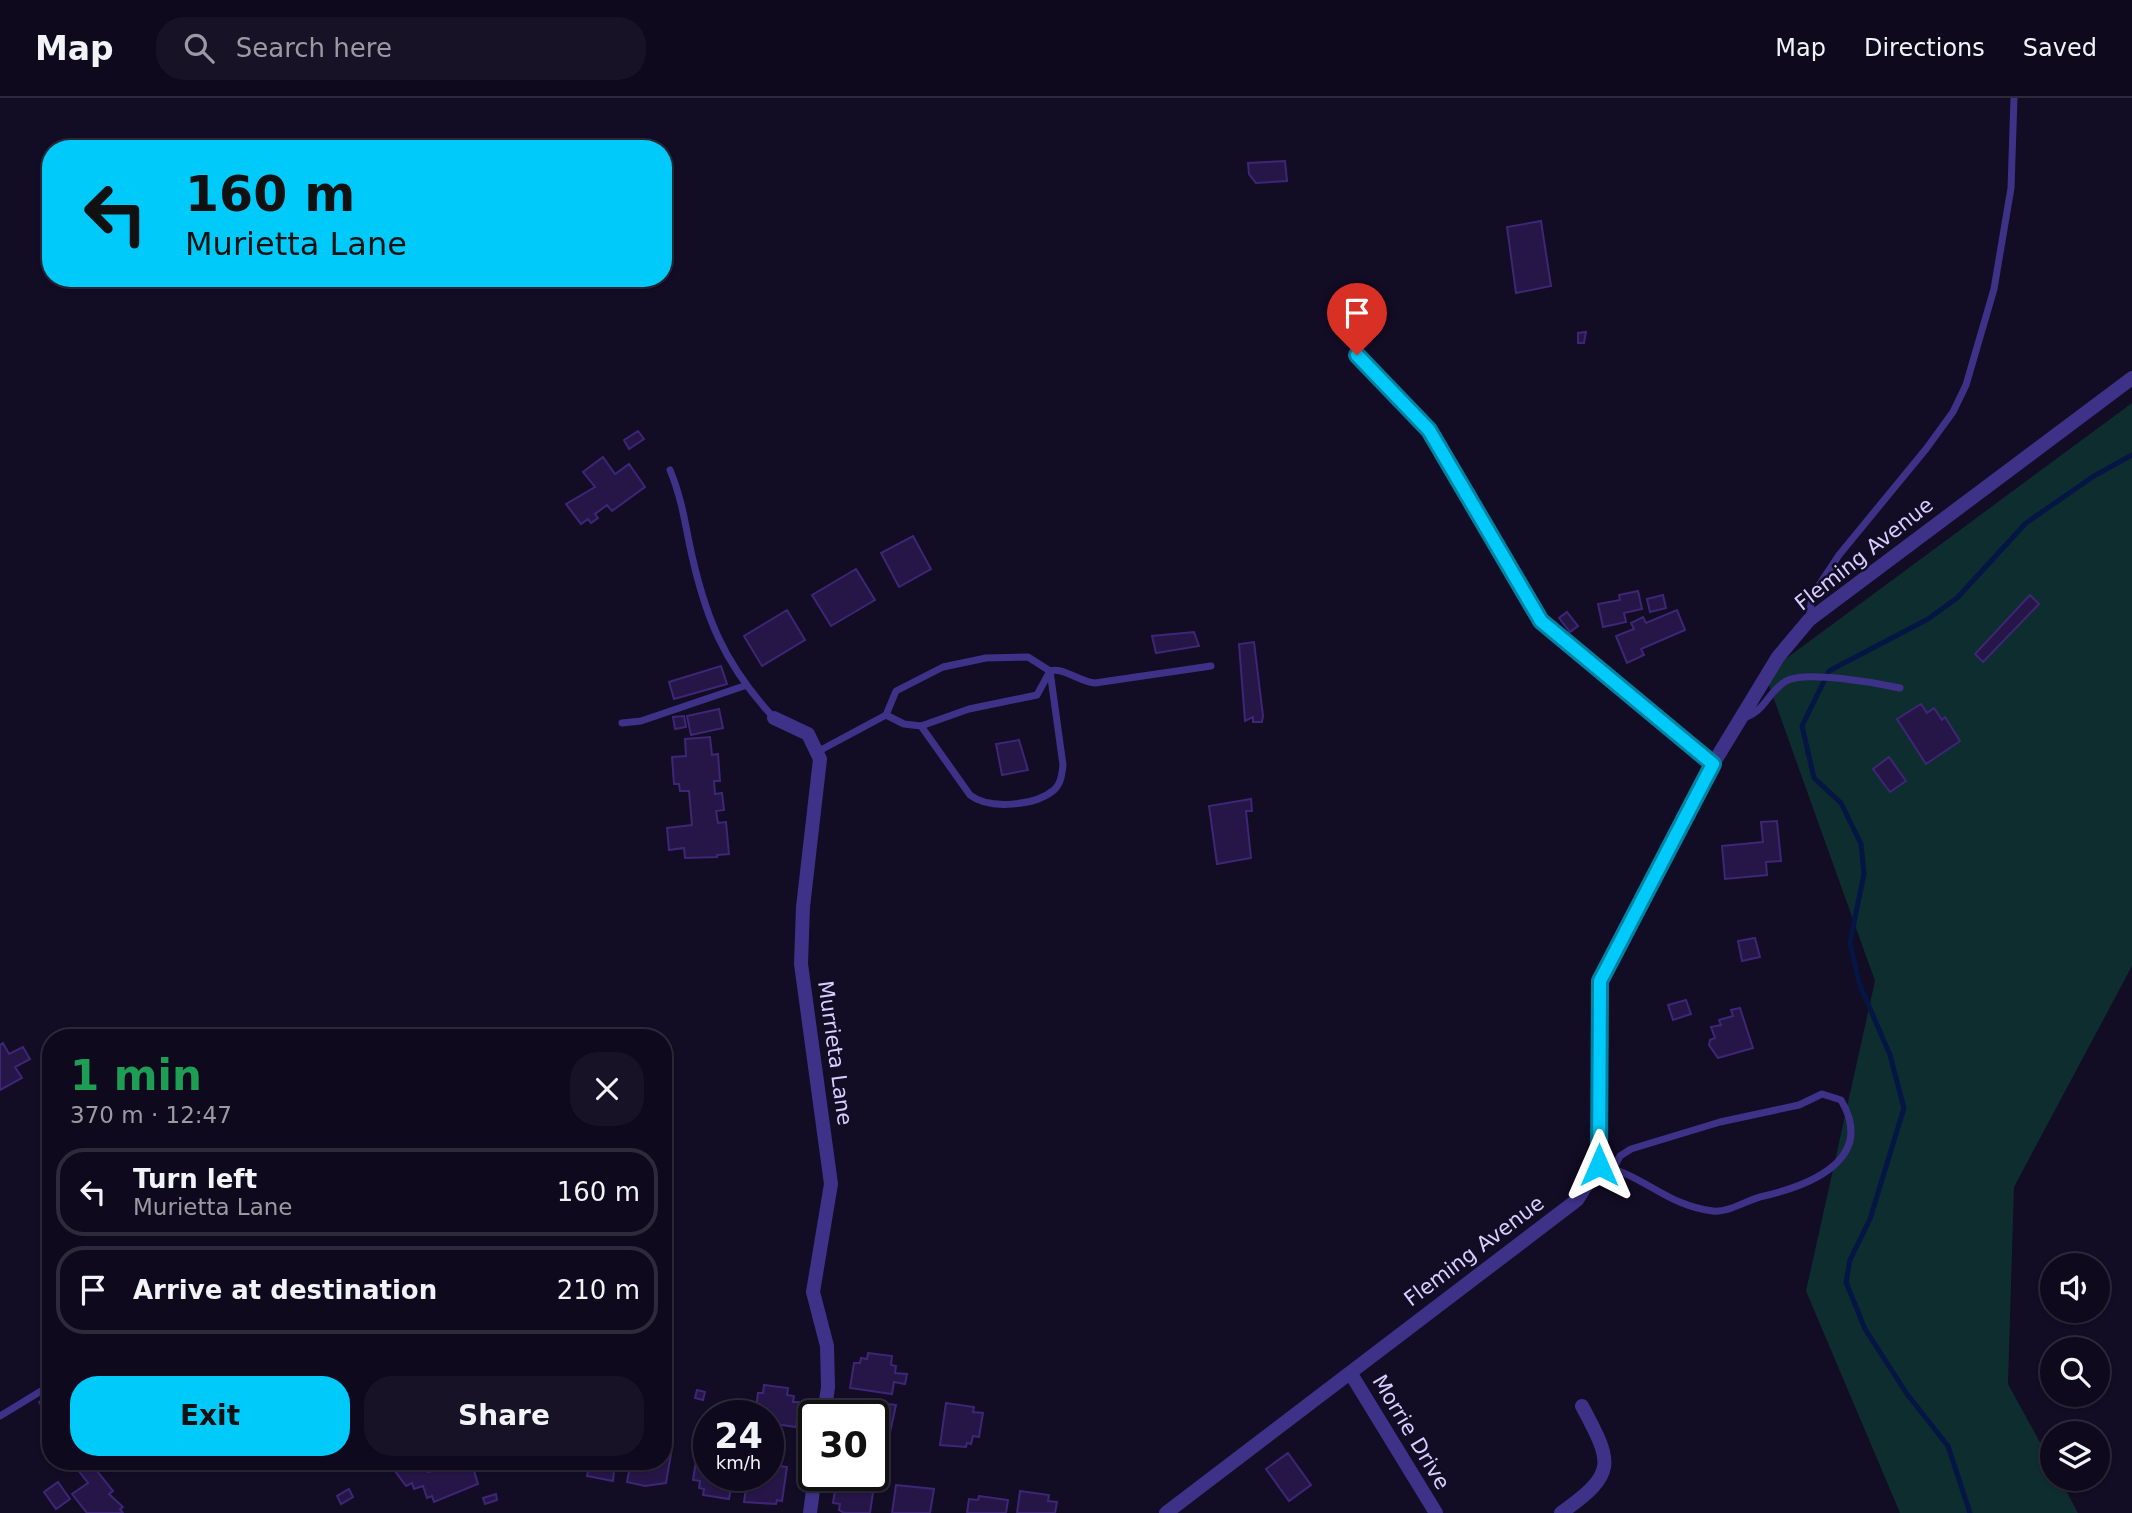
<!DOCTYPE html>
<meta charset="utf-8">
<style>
:root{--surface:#0e091c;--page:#171225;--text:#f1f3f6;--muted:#9b9aa3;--line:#2e2a3b;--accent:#00cafa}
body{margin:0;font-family:"DejaVu Sans",sans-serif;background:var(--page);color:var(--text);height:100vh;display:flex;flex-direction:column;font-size:26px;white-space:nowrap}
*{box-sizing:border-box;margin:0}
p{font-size:23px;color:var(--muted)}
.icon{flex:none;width:38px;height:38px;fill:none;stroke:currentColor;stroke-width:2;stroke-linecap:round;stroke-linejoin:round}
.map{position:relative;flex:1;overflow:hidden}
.details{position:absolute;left:42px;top:931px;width:630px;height:441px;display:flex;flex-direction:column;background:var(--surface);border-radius:28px;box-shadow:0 2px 5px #0004,0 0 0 2px var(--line)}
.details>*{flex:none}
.hud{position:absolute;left:42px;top:42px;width:630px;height:147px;border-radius:28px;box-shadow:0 2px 5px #0004,0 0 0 2px var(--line);background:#00cafa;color:#111;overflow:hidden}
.buttons{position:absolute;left:2040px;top:1155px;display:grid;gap:14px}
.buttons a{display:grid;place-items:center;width:70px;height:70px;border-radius:50%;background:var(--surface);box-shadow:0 2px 5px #0004,0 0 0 2px var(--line);font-size:35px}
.speed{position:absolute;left:693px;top:1302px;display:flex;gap:14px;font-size:35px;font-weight:700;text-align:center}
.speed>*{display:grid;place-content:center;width:91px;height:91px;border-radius:50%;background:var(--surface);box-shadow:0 2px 5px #0004,0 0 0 2px var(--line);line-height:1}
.speed small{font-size:18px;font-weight:400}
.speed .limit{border:4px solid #111;border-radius:10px;background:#fff;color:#111}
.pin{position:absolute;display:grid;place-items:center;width:60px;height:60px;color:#fff;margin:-72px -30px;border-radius:50% 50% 50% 0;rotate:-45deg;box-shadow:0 0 7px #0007}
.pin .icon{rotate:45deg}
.me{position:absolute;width:77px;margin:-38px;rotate:0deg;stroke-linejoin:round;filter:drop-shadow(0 0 5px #0008)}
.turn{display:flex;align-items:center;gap:24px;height:147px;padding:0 28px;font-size:32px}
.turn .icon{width:91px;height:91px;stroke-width:2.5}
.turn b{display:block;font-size:49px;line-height:60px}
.round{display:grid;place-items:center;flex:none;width:74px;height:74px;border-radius:28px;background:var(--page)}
.overview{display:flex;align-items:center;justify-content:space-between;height:119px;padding:0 28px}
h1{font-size:42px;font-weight:700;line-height:52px;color:#1e9e55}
.cta{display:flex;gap:14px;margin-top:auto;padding:14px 28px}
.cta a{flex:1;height:80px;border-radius:28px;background:var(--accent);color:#111;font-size:28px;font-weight:700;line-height:80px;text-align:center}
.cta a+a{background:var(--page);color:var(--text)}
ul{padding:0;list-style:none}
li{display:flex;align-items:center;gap:21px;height:88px;margin:0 14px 10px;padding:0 14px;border:4px solid var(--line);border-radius:28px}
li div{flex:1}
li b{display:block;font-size:26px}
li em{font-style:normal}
header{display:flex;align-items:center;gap:42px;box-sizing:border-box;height:98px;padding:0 35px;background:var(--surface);border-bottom:2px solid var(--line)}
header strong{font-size:33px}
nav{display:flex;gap:38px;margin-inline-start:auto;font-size:24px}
.search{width:490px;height:63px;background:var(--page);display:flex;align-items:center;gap:18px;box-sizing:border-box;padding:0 24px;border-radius:28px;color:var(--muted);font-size:26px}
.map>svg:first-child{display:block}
</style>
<header>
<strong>Map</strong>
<div class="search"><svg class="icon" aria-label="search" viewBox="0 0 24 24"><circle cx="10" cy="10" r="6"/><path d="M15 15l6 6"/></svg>Search here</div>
<nav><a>Map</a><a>Directions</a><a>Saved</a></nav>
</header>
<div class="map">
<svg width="2132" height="1415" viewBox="0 0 2132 1415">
<rect width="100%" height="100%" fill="#120c25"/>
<path fill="#0e2d2f" d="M2132 305V868L2014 1089 2008 1286 2053 1368V1381H2060L2078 1415H1900L1806 1193 1875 883 1765 576Z"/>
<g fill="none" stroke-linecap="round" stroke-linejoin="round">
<path stroke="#051645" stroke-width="5" d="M1970 1415 1948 1348 1907 1296 1865 1231 1846 1184 1850 1162 1870 1121 1904 1010 1890 957 1859 885 1850 844 1864 776 1861 746 1841 705 1814 680 1802 628 1829 573 1928 521 1957 500 2026 425 2094 378 2132 357"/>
</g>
<path fill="#251647" stroke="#3d2676" stroke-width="2" d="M1285 63 1287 83 1256 85 1249 76 1248 65Z
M1541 123 1551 188 1516 195 1507 129Z
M1586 234 1584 245H1578V235Z
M638 333 644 341 629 351 624 342Z
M603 359 615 376 629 366 645 389 612 413 607 407 595 416 598 420 591 425 588 421 581 426 566 406 595 389 583 374Z
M913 438 931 471 899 489 881 455Z
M856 471 875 502 831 528 812 497Z
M1638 493 1642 511 1624 515 1626 524 1603 529 1598 506 1620 502 1619 497Z
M1663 497 1666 510 1650 514 1647 501Z
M2030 497 2039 506 1983 564 1975 556Z
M787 512 805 542 762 568 744 538Z
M1677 512 1685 532 1641 551 1644 557 1627 565 1616 538 1634 531 1631 525 1643 519 1646 525Z
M1567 514 1578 528 1570 534 1559 520Z
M1194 534 1199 548 1156 555 1152 538Z
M1254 544 1263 618 1262 624H1253V619L1245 623 1239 546Z
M721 568 727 586 674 601 669 584Z
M1921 606 1927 615 1934 610 1942 622 1945 619 1960 643 1926 666 1897 621Z
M719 611 723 630 691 637 687 618Z
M684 618 686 629 675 631 673 619Z
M710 639 712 657 718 656 720 683H714L715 696 722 695 724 712 716 713 718 725 726 724 729 756 717 757V759L685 760 684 750 669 752 667 730 692 727 689 693H680L679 686H674L672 659 686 658 685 641Z
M1019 642 1028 672 1002 677 996 646Z
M1889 659 1906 683 1890 694 1873 671Z
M1251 701 1252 713H1246L1251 760 1217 766 1209 708Z
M1777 723 1781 763 1766 764 1767 777 1725 781 1722 748 1763 744 1761 724Z
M1755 840 1760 859 1742 863 1738 843Z
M1686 902 1691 916 1673 922 1668 907Z
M1740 910 1753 950 1718 960 1709 947 1710 942 1715 940 1711 929 1721 927 1719 922 1733 918 1731 912Z
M3 945 9 956 23 949 30 961 15 969 22 980 0 992V947Z
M868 1255 892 1258 891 1267 896 1268 895 1275 907 1276 905 1286 894 1284 892 1296 850 1290 854 1265H860L861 1260 867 1261Z
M764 1287 788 1290 787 1297 794 1298 793 1304H799L796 1329 768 1325V1318H755L758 1295H763Z
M697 1292 705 1294 703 1302 695 1300Z
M51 1296V1318L48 1319 39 1304Z
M860 1302 896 1307 888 1344 873 1342V1318H854Z
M946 1305 974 1309 973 1314 983 1315 979 1339 973 1338 971 1346 967 1345 966 1349 940 1347Z
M663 1349 672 1350 666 1385 645 1388 627 1384 631 1363H663Z
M707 1355 709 1377H733L729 1401 703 1397 704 1391 699 1390 700 1383 693 1382 697 1357 706 1359Z
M1288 1355 1311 1387 1289 1403 1266 1371Z
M71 1363H100L93 1368 113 1393 109 1396 123 1409 120 1411 123 1415H87L72 1396 88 1385Z
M421 1363 428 1374 471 1363 478 1386 434 1404 432 1398 427 1400 423 1388 414 1391 412 1385 406 1388 395 1373 393 1364Z
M615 1363 613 1383 587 1378 588 1373 582 1371 584 1365 576 1364Z
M768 1366 787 1369 782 1403 777 1402 776 1406 744 1404 748 1377H768Z
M847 1377 875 1381 870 1415H844L839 1412 840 1406 833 1405 837 1380 846 1381Z
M58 1384 70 1401 56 1411 44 1394Z
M896 1387 934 1391 930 1415H892Z
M349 1391 353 1399 341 1406 337 1398Z
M1020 1393 1049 1397 1048 1403 1057 1404 1055 1415H1017Z
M496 1396 497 1402 485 1406 483 1400Z
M979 1398 1008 1402 1006 1415H967L969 1401 978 1402Z"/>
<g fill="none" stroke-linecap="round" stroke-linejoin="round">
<path stroke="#3e3288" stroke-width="7" d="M1357 257 1429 332 1541 523 1713 666
M670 372C680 396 684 418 689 444 704 517 723 565 774 620
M1809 521 1812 498 1839 457 1926 351 1953 314 1966 287 1994 191 2011 90 2014 0
M1741 621C1767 613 1766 595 1786 583 1805 572 1877 585 1900 590
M622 625 641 623 744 588
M921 628 970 697C989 712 1035 708 1054 692 1061 686 1062 676 1063 667L1050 573C1063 569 1080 584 1095 585L1211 568
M817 654 886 617 896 593 943 569 986 560 1028 559 1050 573 1037 597 969 611 921 628 904 626 886 617
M1599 1067C1645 1077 1667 1108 1713 1113 1729 1115 1748 1101 1764 1098 1811 1087 1876 1061 1841 1002L1822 996 1799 1007 1720 1024 1631 1051 1620 1058 1614 1070
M0 1318 51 1287"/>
<path stroke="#3e3288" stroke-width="14" d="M774 620 808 636 820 661 803 809 801 866 831 1086 813 1194 827 1248 828 1289 824 1318
M1351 1276 1436 1415
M810 1415 815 1377
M1166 1415 1577 1102 1599 1067 1600 883 1713 666 1778 559 1809 522 2132 280
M1561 1415C1617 1375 1613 1366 1582 1308"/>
</g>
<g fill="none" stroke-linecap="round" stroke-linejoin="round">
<defs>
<path id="route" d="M1357 257 1429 332 1541 523 1713 666 1600 883 1599 1067"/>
</defs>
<use href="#route" stroke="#0083a2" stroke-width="18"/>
<use href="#route" stroke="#00cafa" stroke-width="12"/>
</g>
<g text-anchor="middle" stroke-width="5" stroke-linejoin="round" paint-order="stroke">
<g font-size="21" fill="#d9cfff" stroke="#120c25">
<text transform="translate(1864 456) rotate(-38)" y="7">Fleming Avenue</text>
<text transform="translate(835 955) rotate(82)" y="7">Murrieta Lane</text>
<text transform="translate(1474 1153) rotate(-37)" y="7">Fleming Avenue</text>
<text transform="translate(1411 1334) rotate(59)" y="7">Morrie Drive</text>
</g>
</g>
</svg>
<div class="buttons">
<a><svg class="icon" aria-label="sound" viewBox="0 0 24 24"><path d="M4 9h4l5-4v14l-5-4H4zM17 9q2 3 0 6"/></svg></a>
<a><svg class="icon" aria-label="search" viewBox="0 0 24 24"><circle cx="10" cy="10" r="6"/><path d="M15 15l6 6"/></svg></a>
<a><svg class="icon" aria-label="layers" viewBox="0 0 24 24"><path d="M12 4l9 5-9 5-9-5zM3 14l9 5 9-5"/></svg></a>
</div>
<div class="speed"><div>24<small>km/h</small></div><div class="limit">30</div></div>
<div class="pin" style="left:1357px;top:257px;background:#d93025"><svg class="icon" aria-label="arrive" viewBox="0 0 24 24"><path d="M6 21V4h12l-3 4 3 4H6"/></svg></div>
<svg class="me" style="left:1599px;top:1067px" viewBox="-20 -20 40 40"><path d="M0-17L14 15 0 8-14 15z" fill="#00cafa" stroke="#fff" stroke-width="4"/></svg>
<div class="hud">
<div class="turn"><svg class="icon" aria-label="left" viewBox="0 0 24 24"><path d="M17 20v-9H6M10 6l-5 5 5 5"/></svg><div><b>160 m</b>Murietta Lane</div></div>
</div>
<section class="details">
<div class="overview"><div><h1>1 min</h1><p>370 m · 12:47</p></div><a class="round"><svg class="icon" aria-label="close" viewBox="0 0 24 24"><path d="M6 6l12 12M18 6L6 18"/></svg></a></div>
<ul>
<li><svg class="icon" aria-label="left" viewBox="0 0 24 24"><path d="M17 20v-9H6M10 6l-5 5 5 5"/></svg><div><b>Turn left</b><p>Murietta Lane</p></div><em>160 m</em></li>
<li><svg class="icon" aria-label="arrive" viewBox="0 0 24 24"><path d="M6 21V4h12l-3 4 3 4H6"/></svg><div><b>Arrive at destination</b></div><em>210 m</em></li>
</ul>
<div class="cta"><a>Exit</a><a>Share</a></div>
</section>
</div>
